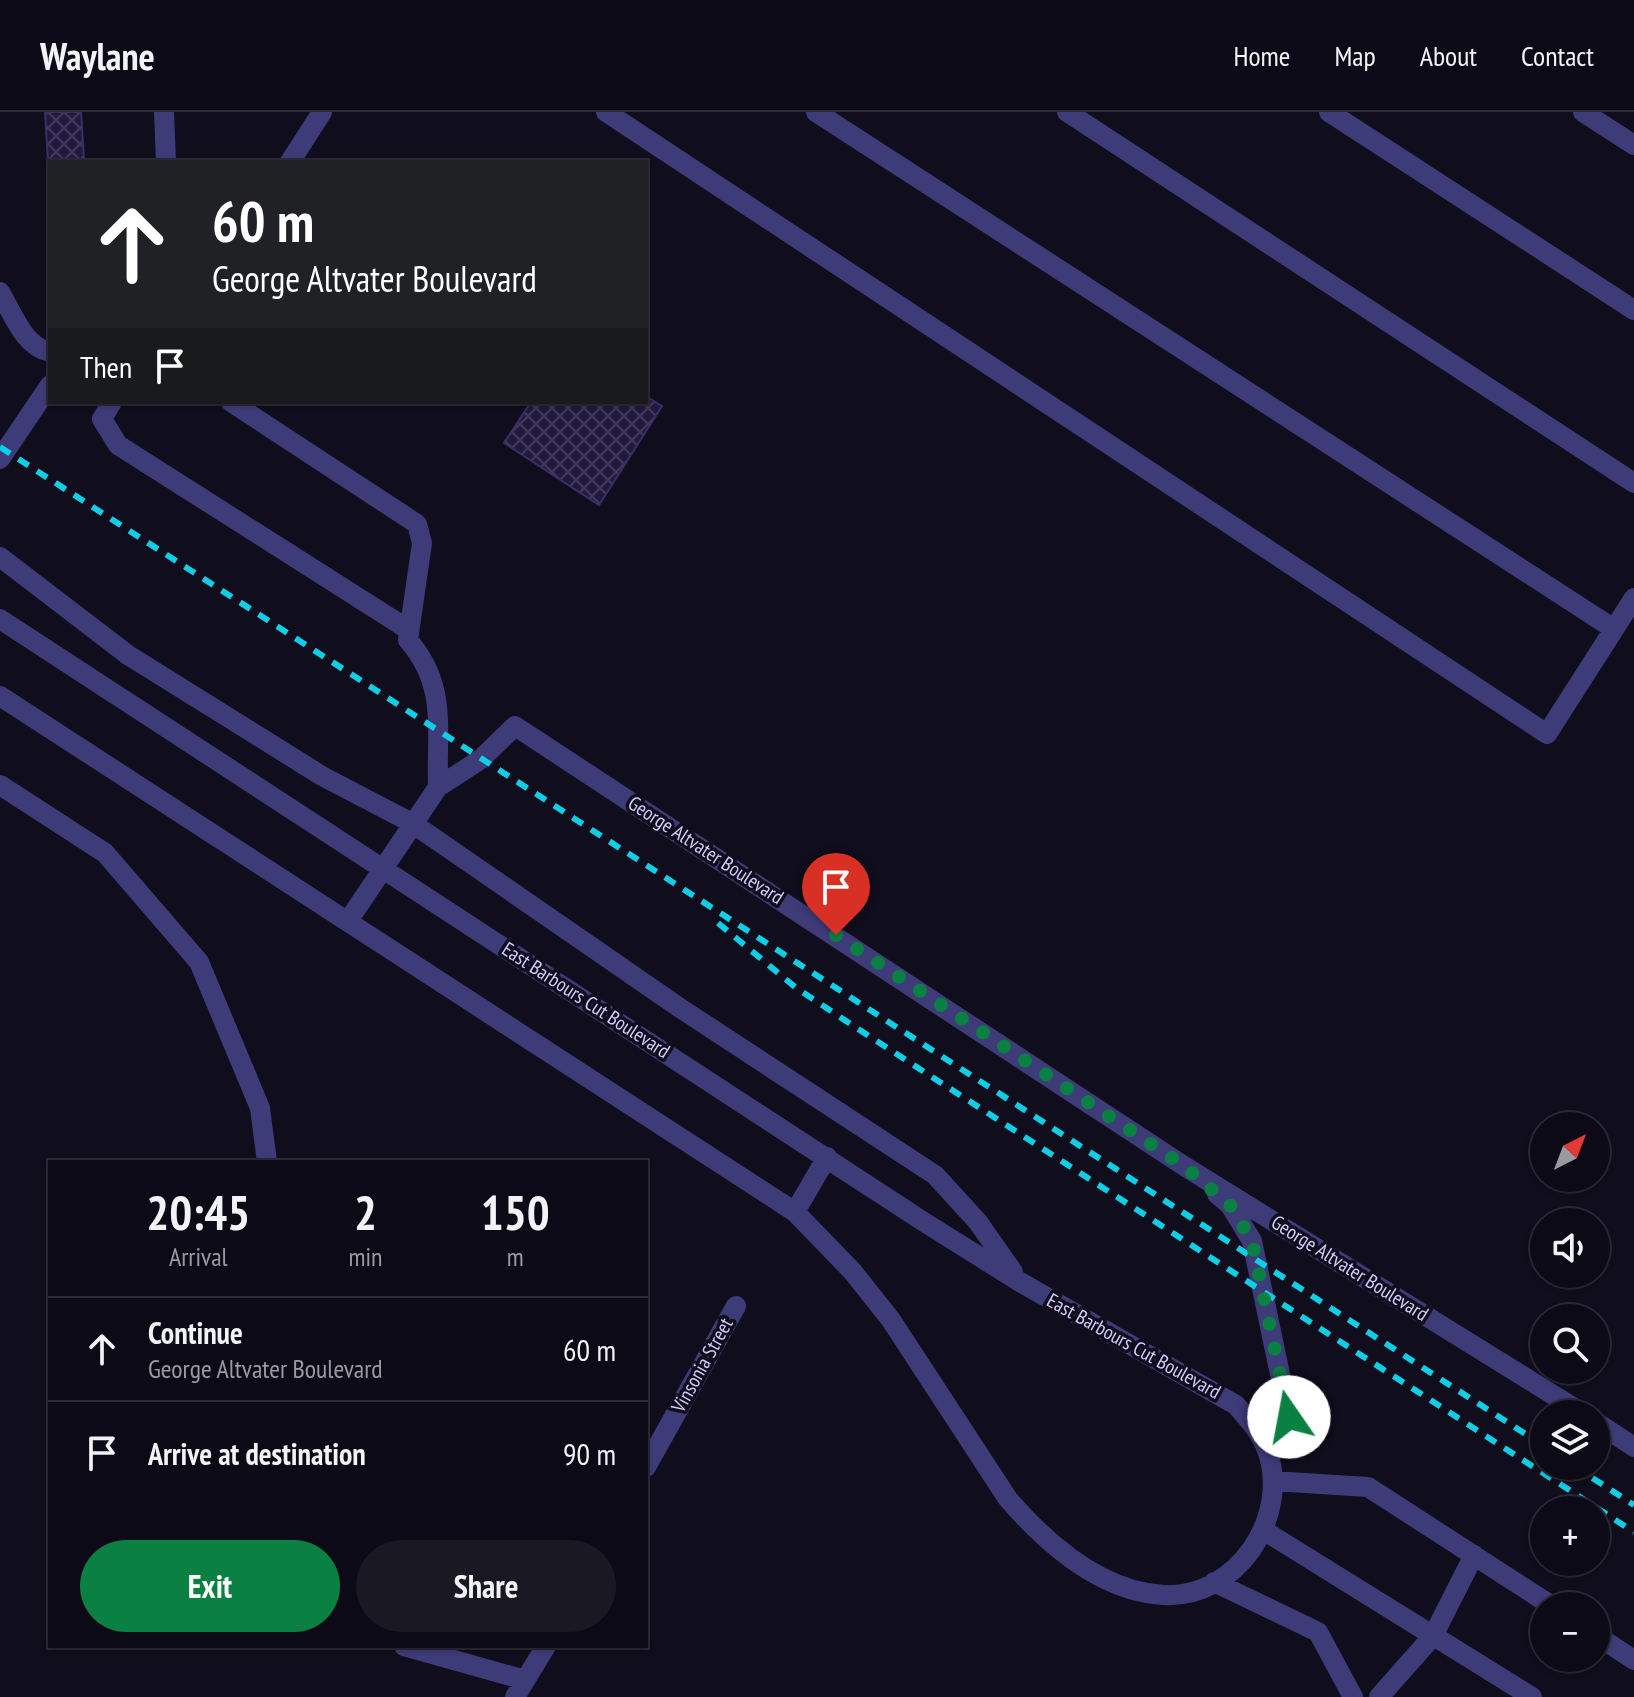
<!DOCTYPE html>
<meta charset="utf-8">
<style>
:root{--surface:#0c0a16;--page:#1a1823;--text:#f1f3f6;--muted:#9a9aa1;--line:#2c2b35;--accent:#0b8043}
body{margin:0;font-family:"PT Sans Narrow",sans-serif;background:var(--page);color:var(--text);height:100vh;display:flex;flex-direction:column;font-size:30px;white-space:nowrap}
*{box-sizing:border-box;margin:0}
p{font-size:26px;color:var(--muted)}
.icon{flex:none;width:44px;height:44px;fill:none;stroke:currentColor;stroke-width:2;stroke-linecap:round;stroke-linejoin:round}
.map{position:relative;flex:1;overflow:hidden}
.panel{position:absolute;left:48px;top:1048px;width:600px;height:488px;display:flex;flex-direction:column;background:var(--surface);border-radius:0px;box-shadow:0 2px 6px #0004,0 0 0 2px var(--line)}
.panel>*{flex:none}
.hud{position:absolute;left:48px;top:48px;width:600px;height:244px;border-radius:0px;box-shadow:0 2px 6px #0004,0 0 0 2px var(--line);background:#202124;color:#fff;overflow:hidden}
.needle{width:52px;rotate:42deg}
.buttons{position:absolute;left:1530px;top:1000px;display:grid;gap:16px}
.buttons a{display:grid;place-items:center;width:80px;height:80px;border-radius:50%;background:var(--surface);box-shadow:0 2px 6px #0004,0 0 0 2px var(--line);font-size:40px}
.pin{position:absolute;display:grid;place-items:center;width:68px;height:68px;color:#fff;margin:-82px -34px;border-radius:50% 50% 50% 0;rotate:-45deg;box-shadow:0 0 8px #0007}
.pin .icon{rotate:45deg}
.me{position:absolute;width:88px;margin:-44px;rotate:348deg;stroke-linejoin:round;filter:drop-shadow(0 0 6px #0008)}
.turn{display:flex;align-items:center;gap:28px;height:168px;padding:0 32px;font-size:36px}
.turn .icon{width:104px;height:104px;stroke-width:2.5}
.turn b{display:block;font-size:56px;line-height:68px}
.then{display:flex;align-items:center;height:76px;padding:0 32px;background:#0003;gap:16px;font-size:30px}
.eta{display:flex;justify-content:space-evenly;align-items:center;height:136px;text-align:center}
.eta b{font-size:48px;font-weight:800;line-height:56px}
.cta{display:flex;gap:16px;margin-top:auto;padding:16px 32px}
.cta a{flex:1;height:92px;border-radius:48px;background:var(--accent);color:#fff;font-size:32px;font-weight:800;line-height:92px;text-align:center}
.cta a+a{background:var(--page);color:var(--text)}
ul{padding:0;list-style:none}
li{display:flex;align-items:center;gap:24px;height:104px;padding:0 32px;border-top:2px solid var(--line)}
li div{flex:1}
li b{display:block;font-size:30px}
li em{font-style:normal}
header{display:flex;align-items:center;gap:48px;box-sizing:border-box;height:112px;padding:0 40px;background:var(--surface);border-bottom:2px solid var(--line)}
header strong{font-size:38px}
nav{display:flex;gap:44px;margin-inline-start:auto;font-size:28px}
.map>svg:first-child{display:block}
</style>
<header>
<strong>Waylane</strong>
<nav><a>Home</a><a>Map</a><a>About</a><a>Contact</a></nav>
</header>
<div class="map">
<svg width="1634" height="1585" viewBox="0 0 1634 1585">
<defs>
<pattern id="building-cross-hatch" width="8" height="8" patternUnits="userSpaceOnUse" patternTransform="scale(2)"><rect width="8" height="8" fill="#221a3d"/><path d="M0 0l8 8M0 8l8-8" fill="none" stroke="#413a5a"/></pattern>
</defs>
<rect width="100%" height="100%" fill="#100d1d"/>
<path fill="url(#building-cross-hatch)" stroke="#3a2e67" stroke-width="2" d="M45 0H81L84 47 48 49Z
M646 284 662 294 599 393 504 331 531 290H646Z"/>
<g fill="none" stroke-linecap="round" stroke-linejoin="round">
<path stroke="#3e3b79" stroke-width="20" d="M164 0 166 50
M606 0 1547 622 1634 486
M816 0 1614 517
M1067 0 1634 371
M1329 0 1634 198
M1583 0 1634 33
M290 50 322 0
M0 180C13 202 24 235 50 240
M112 290 102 307 118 333 409 518
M231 290 417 412 422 431 408 528C448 574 436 617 438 675
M0 347 50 273
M0 445 128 543 322 664 412 711 680 896 935 1063 978 1110 1013 1160
M0 507 924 1110 1020 1170 1236 1293C1248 1307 1261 1321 1267 1338 1291 1404 1237 1487 1164 1483 1102 1480 1047 1432 1008 1387L891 1208 853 1160 795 1100 0 584
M0 673 105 741 199 850 260 996 267 1050
M348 809 438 675 481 647 515 614 1184 1054 1584 1302
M1217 1082 1230 1093 1252 1129 1289 1305 1267 1339
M795 1100 827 1045
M1596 1310 1634 1335
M646 1355 736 1194
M1273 1369 1368 1375 1552 1494
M1263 1418 1532 1585
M1214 1470 1318 1520 1353 1585
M1596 1523 1634 1548
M404 1534 525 1568
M515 1585 546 1534
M1379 1585 1433 1524 1474 1443"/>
<path stroke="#0ecfe6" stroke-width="6" stroke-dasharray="12 10" stroke-linecap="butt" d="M0 335 1544 1334
M718 811 795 875 855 915 1634 1420
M1574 1354 1634 1393"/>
</g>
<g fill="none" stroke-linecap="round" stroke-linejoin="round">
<path stroke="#0b8043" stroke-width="14" stroke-dasharray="0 25.2" d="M836 823 1184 1054 1230 1093 1252 1129 1289 1305"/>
</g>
<g text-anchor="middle" stroke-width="7" stroke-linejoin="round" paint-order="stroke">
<g font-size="20" fill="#d2ccfc" stroke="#100d1d">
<text transform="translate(706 738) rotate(33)" y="7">George Altvater Boulevard</text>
<text transform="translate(586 888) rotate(33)" y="7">East Barbours Cut Boulevard</text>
<text transform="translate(1350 1156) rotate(32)" y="7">George Altvater Boulevard</text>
<text transform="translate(1134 1234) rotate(29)" y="7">East Barbours Cut Boulevard</text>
<text transform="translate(702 1253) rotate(-61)" y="7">Vinsonia Street</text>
</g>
</g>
</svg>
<div class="buttons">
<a><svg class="needle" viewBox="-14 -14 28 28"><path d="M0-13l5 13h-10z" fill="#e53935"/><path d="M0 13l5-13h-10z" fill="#9a9aa1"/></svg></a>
<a><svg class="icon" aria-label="sound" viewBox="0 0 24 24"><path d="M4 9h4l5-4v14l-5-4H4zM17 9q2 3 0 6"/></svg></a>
<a><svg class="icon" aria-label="search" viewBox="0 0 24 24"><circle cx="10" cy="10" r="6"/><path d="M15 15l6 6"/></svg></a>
<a><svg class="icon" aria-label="layers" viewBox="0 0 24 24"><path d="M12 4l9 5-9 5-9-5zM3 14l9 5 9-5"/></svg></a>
<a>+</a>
<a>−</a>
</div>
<div class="pin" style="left:836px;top:823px;background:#d93025"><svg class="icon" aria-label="arrive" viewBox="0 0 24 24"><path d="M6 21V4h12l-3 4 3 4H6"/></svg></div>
<svg class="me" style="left:1289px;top:1305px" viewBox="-20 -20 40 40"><circle r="19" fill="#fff"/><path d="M0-13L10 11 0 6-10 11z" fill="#0b8043"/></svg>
<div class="hud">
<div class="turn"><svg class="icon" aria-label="ahead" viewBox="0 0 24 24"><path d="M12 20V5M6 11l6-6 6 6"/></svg><div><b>60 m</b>George Altvater Boulevard</div></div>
<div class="then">Then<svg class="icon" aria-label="arrive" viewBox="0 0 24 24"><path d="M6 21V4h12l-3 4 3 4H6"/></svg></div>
</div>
<section class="panel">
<div class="eta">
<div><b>20:45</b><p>Arrival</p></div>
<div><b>2</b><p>min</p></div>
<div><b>150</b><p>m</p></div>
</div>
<ul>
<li><svg class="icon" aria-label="ahead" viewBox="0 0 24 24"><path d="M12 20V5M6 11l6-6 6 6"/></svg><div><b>Continue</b><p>George Altvater Boulevard</p></div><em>60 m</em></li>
<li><svg class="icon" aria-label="arrive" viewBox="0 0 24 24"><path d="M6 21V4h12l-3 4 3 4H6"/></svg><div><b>Arrive at destination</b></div><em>90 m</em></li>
</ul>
<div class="cta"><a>Exit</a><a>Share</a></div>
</section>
</div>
